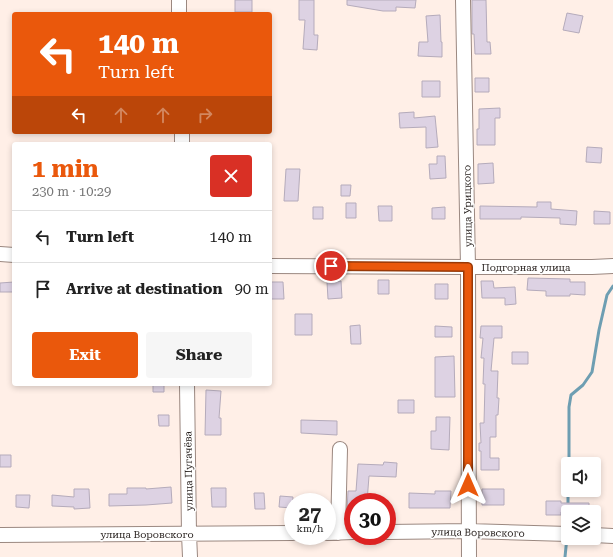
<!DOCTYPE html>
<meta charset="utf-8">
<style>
:root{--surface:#fff;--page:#f6f6f6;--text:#222;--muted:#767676;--line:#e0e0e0;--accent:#ea580c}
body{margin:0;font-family:"Roboto Serif",serif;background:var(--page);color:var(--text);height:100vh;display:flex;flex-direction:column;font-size:15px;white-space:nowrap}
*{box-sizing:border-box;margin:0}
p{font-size:13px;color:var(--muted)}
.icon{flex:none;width:22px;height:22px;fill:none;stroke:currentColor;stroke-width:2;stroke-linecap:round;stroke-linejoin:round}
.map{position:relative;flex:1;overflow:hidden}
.sheet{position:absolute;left:12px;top:142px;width:260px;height:244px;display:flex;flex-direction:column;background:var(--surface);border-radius:4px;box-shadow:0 2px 6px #0003}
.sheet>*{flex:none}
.top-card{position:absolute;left:12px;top:12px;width:260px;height:122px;border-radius:4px;box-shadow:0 2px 6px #0003;background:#ea580c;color:#fff;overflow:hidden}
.tools{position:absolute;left:561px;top:457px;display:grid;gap:8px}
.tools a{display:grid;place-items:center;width:40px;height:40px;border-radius:4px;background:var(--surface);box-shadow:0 2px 6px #0003;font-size:20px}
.speed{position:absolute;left:284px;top:493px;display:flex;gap:8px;font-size:20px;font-weight:700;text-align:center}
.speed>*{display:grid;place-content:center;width:52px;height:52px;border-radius:50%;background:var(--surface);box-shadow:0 2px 6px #0003;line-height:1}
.speed small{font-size:10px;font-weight:400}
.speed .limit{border:6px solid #d22;background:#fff;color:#111}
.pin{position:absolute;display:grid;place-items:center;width:34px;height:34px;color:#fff;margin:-17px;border:2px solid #fff;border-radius:50%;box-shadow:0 1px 4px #0007}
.me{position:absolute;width:44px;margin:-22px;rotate:0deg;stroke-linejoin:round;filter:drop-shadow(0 0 3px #0008)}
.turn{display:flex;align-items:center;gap:14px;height:84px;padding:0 20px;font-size:18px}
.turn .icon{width:52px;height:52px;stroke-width:2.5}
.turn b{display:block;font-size:28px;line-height:34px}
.lanes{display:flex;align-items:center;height:38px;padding:0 20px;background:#0003;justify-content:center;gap:20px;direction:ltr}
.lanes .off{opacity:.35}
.round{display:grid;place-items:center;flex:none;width:42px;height:42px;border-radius:4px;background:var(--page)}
.head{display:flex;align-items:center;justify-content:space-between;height:68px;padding:0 20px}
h1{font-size:24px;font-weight:700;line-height:30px;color:var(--accent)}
.cta{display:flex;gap:8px;margin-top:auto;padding:8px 20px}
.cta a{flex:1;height:46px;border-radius:4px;background:var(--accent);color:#fff;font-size:16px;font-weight:700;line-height:46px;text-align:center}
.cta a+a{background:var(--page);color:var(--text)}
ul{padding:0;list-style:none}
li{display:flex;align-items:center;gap:12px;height:52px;padding:0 20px;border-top:1px solid var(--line)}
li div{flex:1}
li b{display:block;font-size:15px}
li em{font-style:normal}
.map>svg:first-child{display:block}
</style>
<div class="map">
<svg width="613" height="557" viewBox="0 0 613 557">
<rect width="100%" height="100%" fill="#ffefe7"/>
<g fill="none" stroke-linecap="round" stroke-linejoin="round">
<path stroke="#6e9eb2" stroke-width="3" d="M569 464V407L571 395 583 385 592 372 599 330 607 295 613 286
M568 506V490
M567 529 568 513
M565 557 567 537"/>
</g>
<path fill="#ddd2e3" stroke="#b5abbb" d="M235 0H252V12H235Z
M299 0H314V35H318L317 50 303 49 305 20H299Z
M347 0H416L415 8 396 7V11H383L347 5Z
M472 0H486L487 42H490L491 54H475L474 34H472Z
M567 13 583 16 579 33 563 30Z
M440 15 441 42H442V57L418 56 419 42H428L426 16Z
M475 78H489V92H475Z
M422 81H440V97H422Z
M500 108V118H495V145H477V129H479V109Z
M414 112V118L435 116 438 147 426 148V127L400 128 399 113Z
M587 147 602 148 601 163 586 162Z
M437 156H445L446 178 430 179 429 164H437Z
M493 163 494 183 478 184V164Z
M286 169H300L298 201H284Z
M341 185H351L350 196H341Z
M537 202H551V209L577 211 576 225 560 224V218L521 217V219H480V206L537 207Z
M346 203H356V218H346Z
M378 206H392V221H379Z
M313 207H323V219H313Z
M445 207V219H432V208Z
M594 211 610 212V224H594Z
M528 278 570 279V282H585V295L570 294V296H546V291L527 290Z
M378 280H389V294H378Z
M341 281 342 298 328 299 327 282Z
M481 281H493L494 288 515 287 516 304 505 305V298H482Z
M14 282V292H0V283Z
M270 282H283L284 299H270Z
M435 284H448V299H435Z
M295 314H312V335H295Z
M360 325 361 344H351L350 326Z
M435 326 452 327V337H435Z
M481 326H502V338H494L491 371H498L497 398H499L498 415H496V437H490V458H499V470H481V451H479V443H481L480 423H484L485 384H483L484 358H481L483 338H480Z
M512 352H528V364H512Z
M454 356 455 397H435V357Z
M153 384H164V392H153Z
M206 390 221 391 219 418H221V435H205Z
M398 400H414V413H398Z
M158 415H169V426H159Z
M436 417H450L449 450 431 449V431H436Z
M301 420 337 421V435L301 433Z
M0 455H11V467H0Z
M384 462 397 463 396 477 369 476 367 502H353V512H347L348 491H356L358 464 383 465Z
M171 487 172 503 146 505 109 506V494H127V488H146V489Z
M211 488H226V507H212Z
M74 489H89L90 508 74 509V507L52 506V495L74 497Z
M482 489H504V505H482Z
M435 491H451L450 508H409V493L435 494Z
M254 493H264L265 509H255Z
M16 495H30L29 508 16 507Z
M280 496 293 497 292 508 279 507Z
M546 501H561V503H589V512H561V515H546Z"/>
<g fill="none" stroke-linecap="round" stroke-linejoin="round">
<defs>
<path id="minor" d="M179 0V14
M463 0 468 267 469 557
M182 132V144
M0 254 14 255
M270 266 468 267H592L613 266
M187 384 189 534 190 557
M387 532 468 531 568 534
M327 533 353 532
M338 533 340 449
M0 535 293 533
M594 535 613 536"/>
</defs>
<use href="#minor" stroke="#9b8880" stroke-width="16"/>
<use href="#minor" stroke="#fff" stroke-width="14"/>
</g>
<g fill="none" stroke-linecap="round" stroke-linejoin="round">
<defs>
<path id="route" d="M331 266 468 267V485"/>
</defs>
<use href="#route" stroke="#983908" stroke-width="10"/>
<use href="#route" stroke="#ea580c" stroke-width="7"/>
</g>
<g text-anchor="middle" stroke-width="3" stroke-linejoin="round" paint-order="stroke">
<g font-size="10" fill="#241d1a" stroke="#fff">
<text transform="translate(467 206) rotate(-91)" y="4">улица Урицкого</text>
<text x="526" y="271">Подгорная улица</text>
<text transform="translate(188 471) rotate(-91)" y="4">улица Пугачёва</text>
<text transform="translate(478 532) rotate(1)" y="4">улица Воровского</text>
<text x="147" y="538">улица Воровского</text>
</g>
</g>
</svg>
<div class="tools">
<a><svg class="icon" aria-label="sound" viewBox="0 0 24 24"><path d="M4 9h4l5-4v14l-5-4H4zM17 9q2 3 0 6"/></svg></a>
<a><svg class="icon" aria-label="layers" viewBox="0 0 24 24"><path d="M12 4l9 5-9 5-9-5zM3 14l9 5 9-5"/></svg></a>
</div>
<div class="speed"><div>27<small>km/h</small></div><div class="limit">30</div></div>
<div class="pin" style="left:331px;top:266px;background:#d93025"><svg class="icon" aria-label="arrive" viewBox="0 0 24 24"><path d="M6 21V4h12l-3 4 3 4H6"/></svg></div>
<svg class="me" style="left:468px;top:485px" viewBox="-20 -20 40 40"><path d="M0-17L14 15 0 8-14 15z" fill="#ea580c" stroke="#fff" stroke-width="4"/></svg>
<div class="top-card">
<div class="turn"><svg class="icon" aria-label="left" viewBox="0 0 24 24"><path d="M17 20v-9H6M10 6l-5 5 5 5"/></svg><div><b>140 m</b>Turn left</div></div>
<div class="lanes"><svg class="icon" aria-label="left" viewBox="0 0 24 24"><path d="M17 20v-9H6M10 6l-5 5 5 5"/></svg><svg class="icon off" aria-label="ahead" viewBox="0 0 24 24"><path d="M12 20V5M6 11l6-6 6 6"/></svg><svg class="icon off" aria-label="ahead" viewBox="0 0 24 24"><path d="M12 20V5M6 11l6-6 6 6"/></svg><svg class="icon off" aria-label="right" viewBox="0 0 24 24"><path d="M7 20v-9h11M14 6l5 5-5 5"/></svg></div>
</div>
<section class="sheet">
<div class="head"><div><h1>1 min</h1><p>230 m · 10:29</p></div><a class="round" style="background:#d93025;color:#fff"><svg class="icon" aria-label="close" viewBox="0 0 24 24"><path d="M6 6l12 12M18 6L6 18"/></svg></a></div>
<ul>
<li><svg class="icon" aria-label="left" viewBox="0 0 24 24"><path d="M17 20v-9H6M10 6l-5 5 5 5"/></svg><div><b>Turn left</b></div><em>140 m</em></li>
<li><svg class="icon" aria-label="arrive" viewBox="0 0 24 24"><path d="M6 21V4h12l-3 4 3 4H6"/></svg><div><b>Arrive at destination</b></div><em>90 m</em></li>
</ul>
<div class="cta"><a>Exit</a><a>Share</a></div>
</section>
</div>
